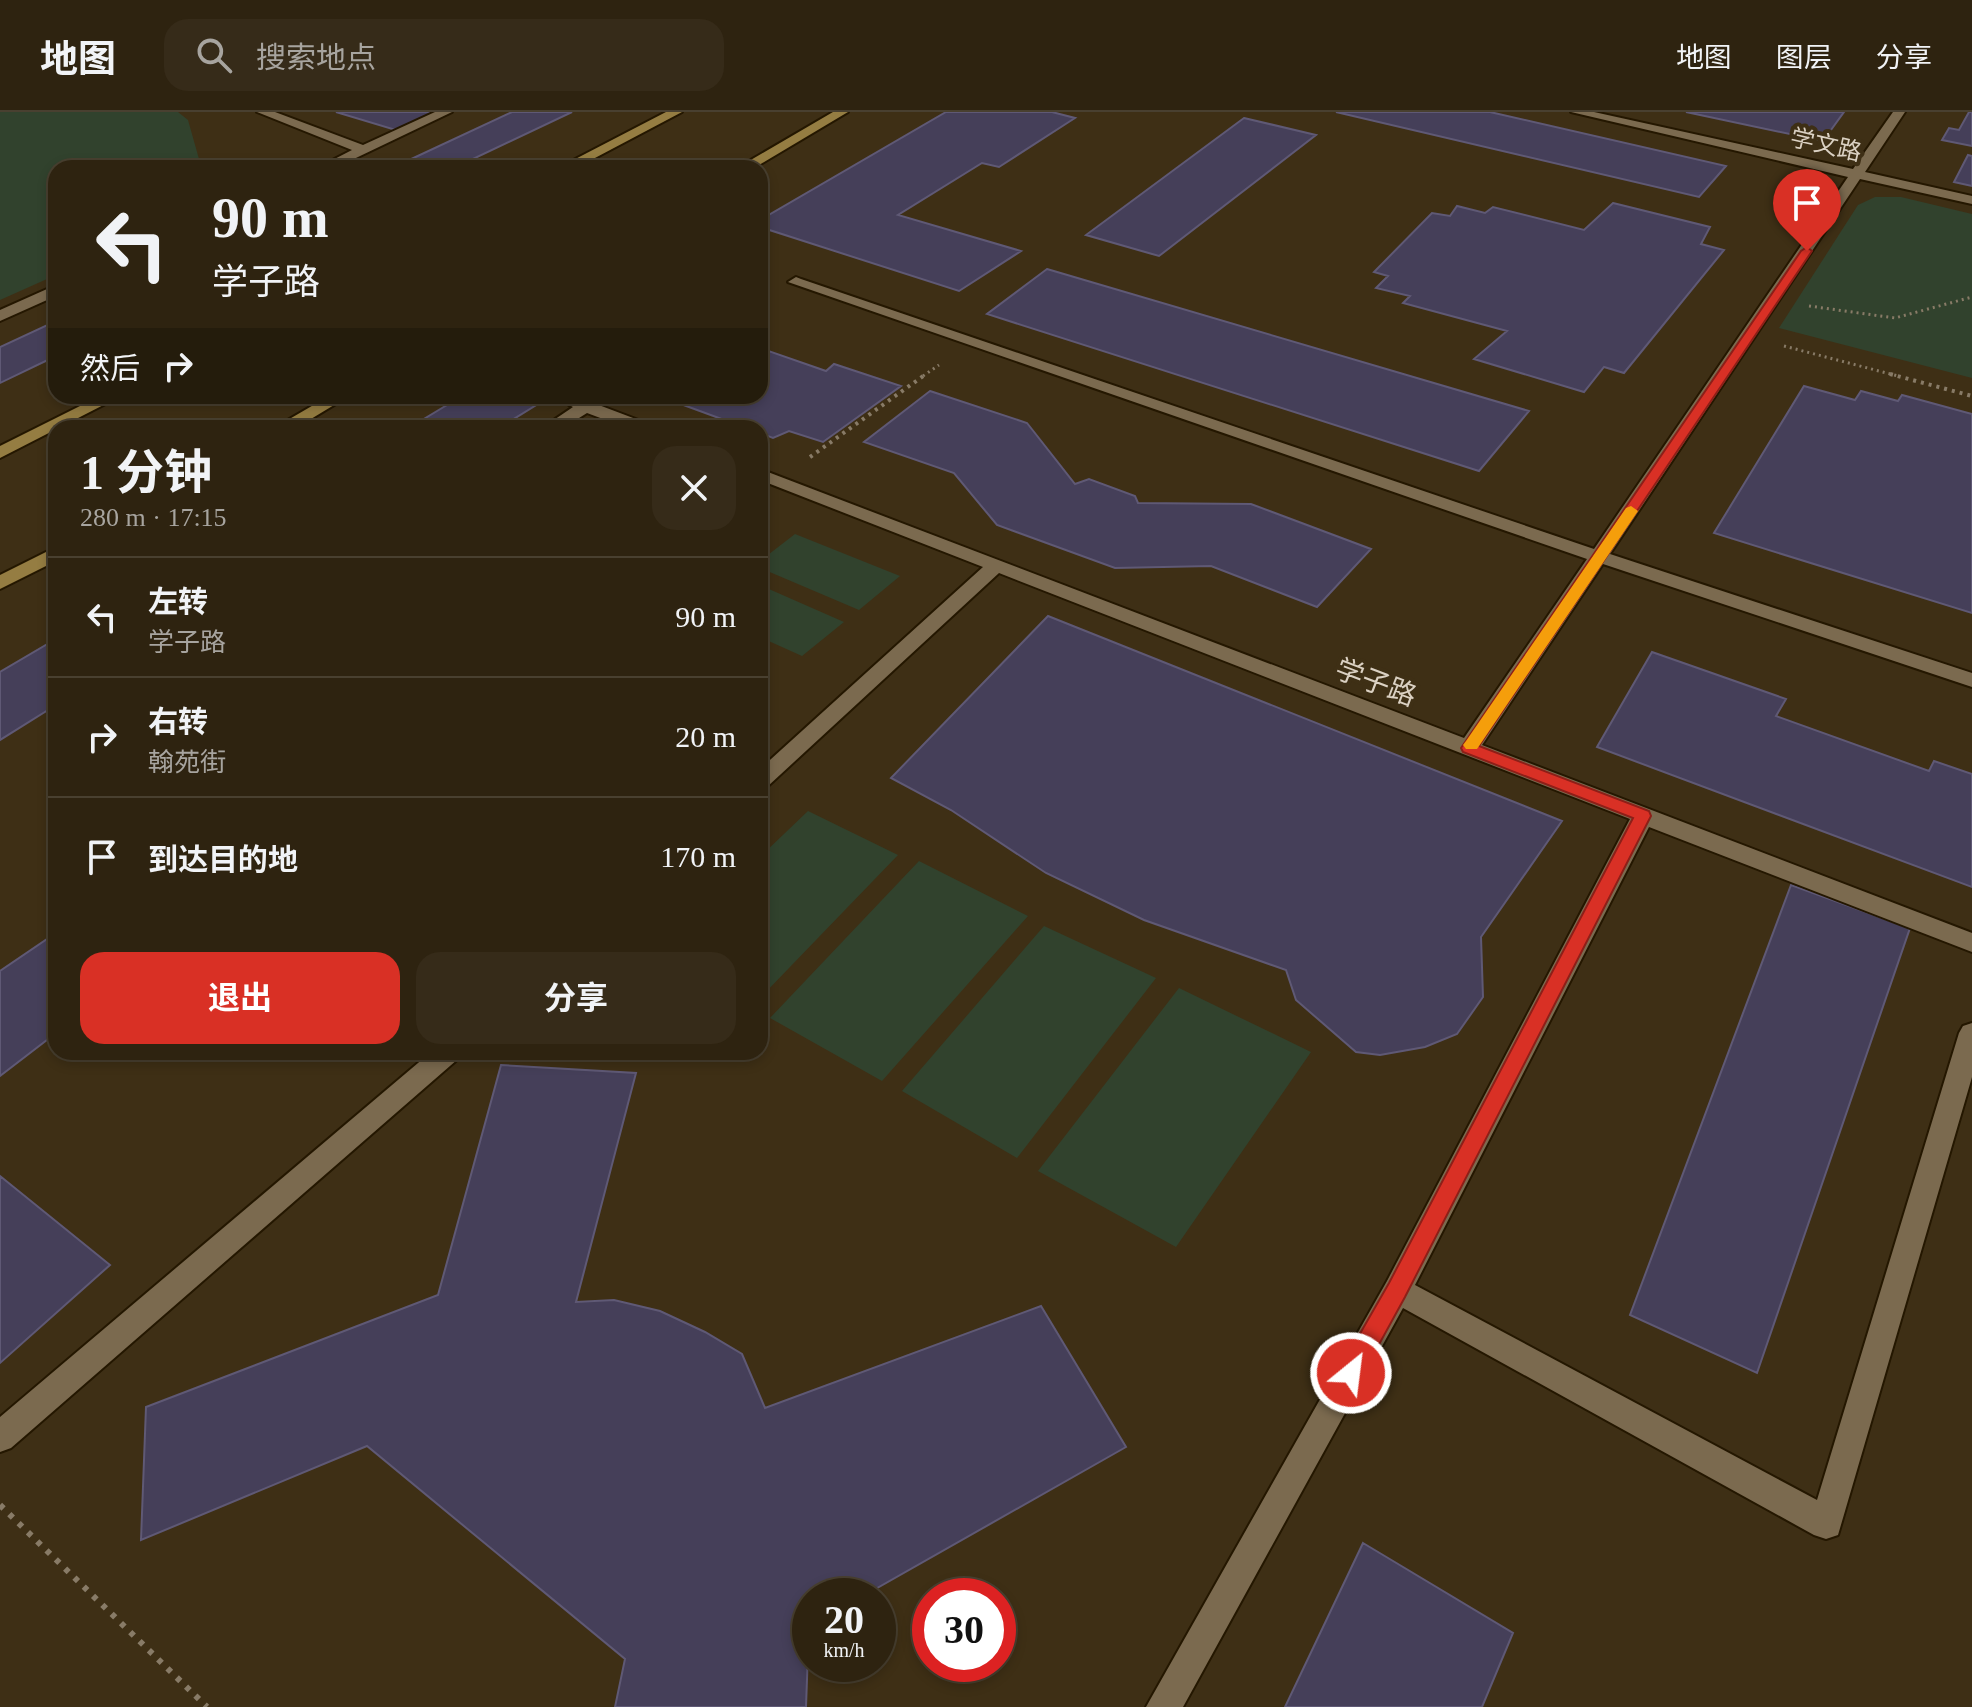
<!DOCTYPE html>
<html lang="zh">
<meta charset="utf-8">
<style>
:root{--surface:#2e2310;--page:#362b19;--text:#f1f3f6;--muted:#a7a49f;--line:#494030;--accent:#d93025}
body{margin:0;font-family:"Times New Roman","Noto Sans SC",serif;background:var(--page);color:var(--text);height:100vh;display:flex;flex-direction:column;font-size:30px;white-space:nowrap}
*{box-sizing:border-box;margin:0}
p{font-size:26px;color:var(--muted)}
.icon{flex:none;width:44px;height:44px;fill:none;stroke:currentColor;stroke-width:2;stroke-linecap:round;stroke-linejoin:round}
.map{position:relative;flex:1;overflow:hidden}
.sheet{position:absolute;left:48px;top:308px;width:720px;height:640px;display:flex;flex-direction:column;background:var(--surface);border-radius:24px;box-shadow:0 4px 12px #0003,0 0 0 2px var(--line)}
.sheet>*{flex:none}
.banner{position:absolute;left:48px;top:48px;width:720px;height:244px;border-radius:24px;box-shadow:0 4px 12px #0003,0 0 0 2px var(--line);background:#2e2310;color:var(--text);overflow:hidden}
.speed{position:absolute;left:792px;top:1466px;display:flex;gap:16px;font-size:40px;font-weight:700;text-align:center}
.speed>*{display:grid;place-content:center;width:104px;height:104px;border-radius:50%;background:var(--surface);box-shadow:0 4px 12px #0003,0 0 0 2px var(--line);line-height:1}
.speed small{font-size:20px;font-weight:400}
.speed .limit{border:12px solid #d22;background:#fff;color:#111}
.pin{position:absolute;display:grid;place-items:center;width:68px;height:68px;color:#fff;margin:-82px -34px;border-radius:50% 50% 50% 0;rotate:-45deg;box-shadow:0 0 8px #0007}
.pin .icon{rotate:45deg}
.me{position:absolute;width:88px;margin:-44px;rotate:29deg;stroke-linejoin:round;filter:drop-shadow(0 0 6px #0008)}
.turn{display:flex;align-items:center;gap:28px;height:168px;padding:0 32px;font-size:36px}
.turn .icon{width:104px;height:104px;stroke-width:2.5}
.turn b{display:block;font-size:56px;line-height:68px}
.then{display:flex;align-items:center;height:76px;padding:0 32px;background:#0003;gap:16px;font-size:30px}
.round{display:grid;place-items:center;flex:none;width:84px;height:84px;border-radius:24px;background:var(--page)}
.head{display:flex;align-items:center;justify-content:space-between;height:136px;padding:0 32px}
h1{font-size:48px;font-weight:700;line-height:60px}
.cta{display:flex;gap:16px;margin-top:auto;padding:16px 32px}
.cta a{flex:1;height:92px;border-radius:24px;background:var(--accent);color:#fff;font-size:32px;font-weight:700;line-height:92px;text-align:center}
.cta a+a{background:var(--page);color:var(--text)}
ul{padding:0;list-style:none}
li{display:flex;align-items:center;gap:24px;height:120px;padding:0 32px;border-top:2px solid var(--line)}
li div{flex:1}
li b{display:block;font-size:30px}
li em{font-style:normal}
header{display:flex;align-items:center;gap:48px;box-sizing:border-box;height:112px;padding:0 40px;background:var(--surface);border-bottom:2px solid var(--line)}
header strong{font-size:38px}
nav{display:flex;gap:44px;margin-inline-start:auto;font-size:28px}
.search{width:560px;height:72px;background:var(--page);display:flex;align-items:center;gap:20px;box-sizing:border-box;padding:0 28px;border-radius:24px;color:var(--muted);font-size:30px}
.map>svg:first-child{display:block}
</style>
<header>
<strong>地图</strong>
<div class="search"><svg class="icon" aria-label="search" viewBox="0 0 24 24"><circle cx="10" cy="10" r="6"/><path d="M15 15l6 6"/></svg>搜索地点</div>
<nav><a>地图</a><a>图层</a><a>分享</a></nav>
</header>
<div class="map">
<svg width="1972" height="1595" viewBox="0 0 1972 1595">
<rect width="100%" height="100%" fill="#3e2f15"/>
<path fill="#31422d" d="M0 0H178L188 8 199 47 192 56H56V163L0 188Z
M1875 85H1901L1972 102V266L1779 216 1858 93Z
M795 422 900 464 859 498 760 456V449Z
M760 473 844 510 802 544 760 525Z
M808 699 898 743 760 886V745Z
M919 749 1028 804 882 969 770 906Z
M1044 814 1156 866 1017 1046 902 979Z
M1179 876 1311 940 1176 1135 1038 1059Z"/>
<path fill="#453f59" stroke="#5f5975" stroke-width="2" d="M336 0H441L399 19Z
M512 0H572L454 56H392Z
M946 0H1052L1075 6 999 55 982 51 898 103 1021 139 959 179 760 115V108Z
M1336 0H1490L1726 54 1699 85Z
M1686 0H1844L1823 29Z
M1969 0H1972V34L1942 28 1949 16 1959 18Z
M1244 6 1316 23 1159 144 1086 123Z
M1968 43 1972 44V74L1954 70Z
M1613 91 1710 115 1701 132 1724 138 1624 261 1604 255 1584 280 1474 247 1507 219 1403 191 1410 184 1376 176 1388 164 1374 160 1432 101 1450 104 1457 94 1485 101 1493 95 1584 118Z
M1047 157 1529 299 1479 359 987 202Z
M56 209V244L0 271V235Z
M760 236 826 259 834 252 901 274 823 330 789 319 773 326 760 321V316H746L659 284H760Z
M1804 274 1855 288 1861 279 1898 289 1902 283 1972 302V501L1714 421Z
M930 279 1027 311 1075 372 1089 367 1135 384 1138 391 1251 392 1371 437 1317 495 1211 454 1115 456 997 413 954 361 864 330Z
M462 284H518L538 292 499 316H409Z
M1048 504 1562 709 1481 825 1483 885 1457 922 1425 935 1380 943 1356 940 1296 888 1286 858 1144 808 1046 761 951 698 891 666Z
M56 527V593L0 628V560Z
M1652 540 1786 587 1776 604 1929 659 1934 649 1972 662V775L1597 635Z
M1791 773 1910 816 1757 1261 1630 1203Z
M56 821V921L0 964V859Z
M501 953 636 961 576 1190 614 1188 660 1199 705 1220 742 1242 765 1296 1041 1194 1126 1335 863 1484H810L806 1595H615L625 1547 367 1334 141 1428 146 1295 438 1183Z
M0 1064 110 1153 0 1251Z
M1363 1431 1513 1521 1482 1595H1285Z"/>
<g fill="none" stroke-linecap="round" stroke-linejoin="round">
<defs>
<path id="street" d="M257 0H275L363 33 435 0H452L335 56H317L352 38Z
M1571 0H1594L1853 57 1893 0H1905L1865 60 1972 84V92L1860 67 1610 442 1972 561V575L1603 452 1482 633 1972 821V840L1649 715 1415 1173 1817 1388 1959 921 1963 914 1972 911V965L1838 1423 1826 1427 1814 1423 1403 1196 1183 1595H1146L1387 1169 1630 707 999 461 768 674 760 677V657L983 455 760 368V357L1464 626 1587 447 788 170 796 165 801 167 1594 437 1848 65Z
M56 173V184L0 209V198Z
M552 284H575L649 312 652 316H627L587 301 563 316H542L573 295Z
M431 940H462L458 947 11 1336 0 1340V1305Z"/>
<path id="primary" d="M666 0H682L576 56H558Z
M833 0H848L754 56H737Z
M100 284H121L0 346V334Z
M329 284H349L296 316H274Z
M56 435V449L0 477V463Z"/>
</defs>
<use href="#street" stroke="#241700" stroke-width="4"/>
<use href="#primary" stroke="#241700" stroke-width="4"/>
<path stroke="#887b67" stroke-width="3" stroke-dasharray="2 4" stroke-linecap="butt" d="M1809 194 1895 206 1972 185
M1784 234 1898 264
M923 264 939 253"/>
<path stroke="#887b67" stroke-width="4" stroke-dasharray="3 5" stroke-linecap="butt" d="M1890 262 1972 284
M810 345 926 262"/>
<path stroke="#887b67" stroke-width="6" stroke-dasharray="5 8" stroke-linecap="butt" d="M0 1393 207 1595"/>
<use href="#street" fill="#7b6a4f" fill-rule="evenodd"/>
<use href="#primary" fill="#957d42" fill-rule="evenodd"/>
</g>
<path fill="#d93025" stroke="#8d1f18" stroke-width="2" d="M1807 135 1812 139 1479 634 1649 699 1651 704 1405 1185 1359 1269 1351 1272 1342 1269 1339 1261 1342 1253 1389 1171 1633 706 1463 640 1461 636 1801 139Z"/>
<path fill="#f59e0b" d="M1631 394 1638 399 1477 637H1466L1463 633 1466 629 1626 396Z"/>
<g text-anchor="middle" stroke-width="8" stroke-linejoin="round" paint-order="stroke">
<g font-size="24" fill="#dbd1c3" stroke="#3e2f15">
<text transform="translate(1826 33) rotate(13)" y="8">学文路</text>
</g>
<g font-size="28" fill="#dbd1c3" stroke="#3e2f15">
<text transform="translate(1376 570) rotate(21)" y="10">学子路</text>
</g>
</g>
</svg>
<div class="speed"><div>20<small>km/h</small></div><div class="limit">30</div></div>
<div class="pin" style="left:1807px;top:139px;background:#d93025"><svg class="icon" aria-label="arrive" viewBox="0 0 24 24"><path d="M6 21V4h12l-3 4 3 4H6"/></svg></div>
<svg class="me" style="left:1351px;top:1261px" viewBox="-20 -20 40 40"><circle r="17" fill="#d93025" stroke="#fff" stroke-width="3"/><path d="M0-11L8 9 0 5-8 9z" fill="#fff"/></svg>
<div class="banner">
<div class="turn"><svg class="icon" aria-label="left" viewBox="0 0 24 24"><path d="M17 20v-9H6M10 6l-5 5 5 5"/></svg><div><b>90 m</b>学子路</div></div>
<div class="then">然后<svg class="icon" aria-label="right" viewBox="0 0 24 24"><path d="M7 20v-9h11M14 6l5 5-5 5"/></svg></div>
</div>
<section class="sheet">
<div class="head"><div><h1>1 分钟</h1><p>280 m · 17:15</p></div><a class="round"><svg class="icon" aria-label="close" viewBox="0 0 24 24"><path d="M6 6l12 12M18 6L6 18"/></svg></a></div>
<ul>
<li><svg class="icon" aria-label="left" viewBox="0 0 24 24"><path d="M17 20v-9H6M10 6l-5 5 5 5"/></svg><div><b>左转</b><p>学子路</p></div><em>90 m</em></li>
<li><svg class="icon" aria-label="right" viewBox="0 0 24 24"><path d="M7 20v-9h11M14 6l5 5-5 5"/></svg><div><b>右转</b><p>翰苑街</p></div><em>20 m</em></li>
<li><svg class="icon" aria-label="arrive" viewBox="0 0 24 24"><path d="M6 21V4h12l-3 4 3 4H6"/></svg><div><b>到达目的地</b></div><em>170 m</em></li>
</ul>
<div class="cta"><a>退出</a><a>分享</a></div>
</section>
</div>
